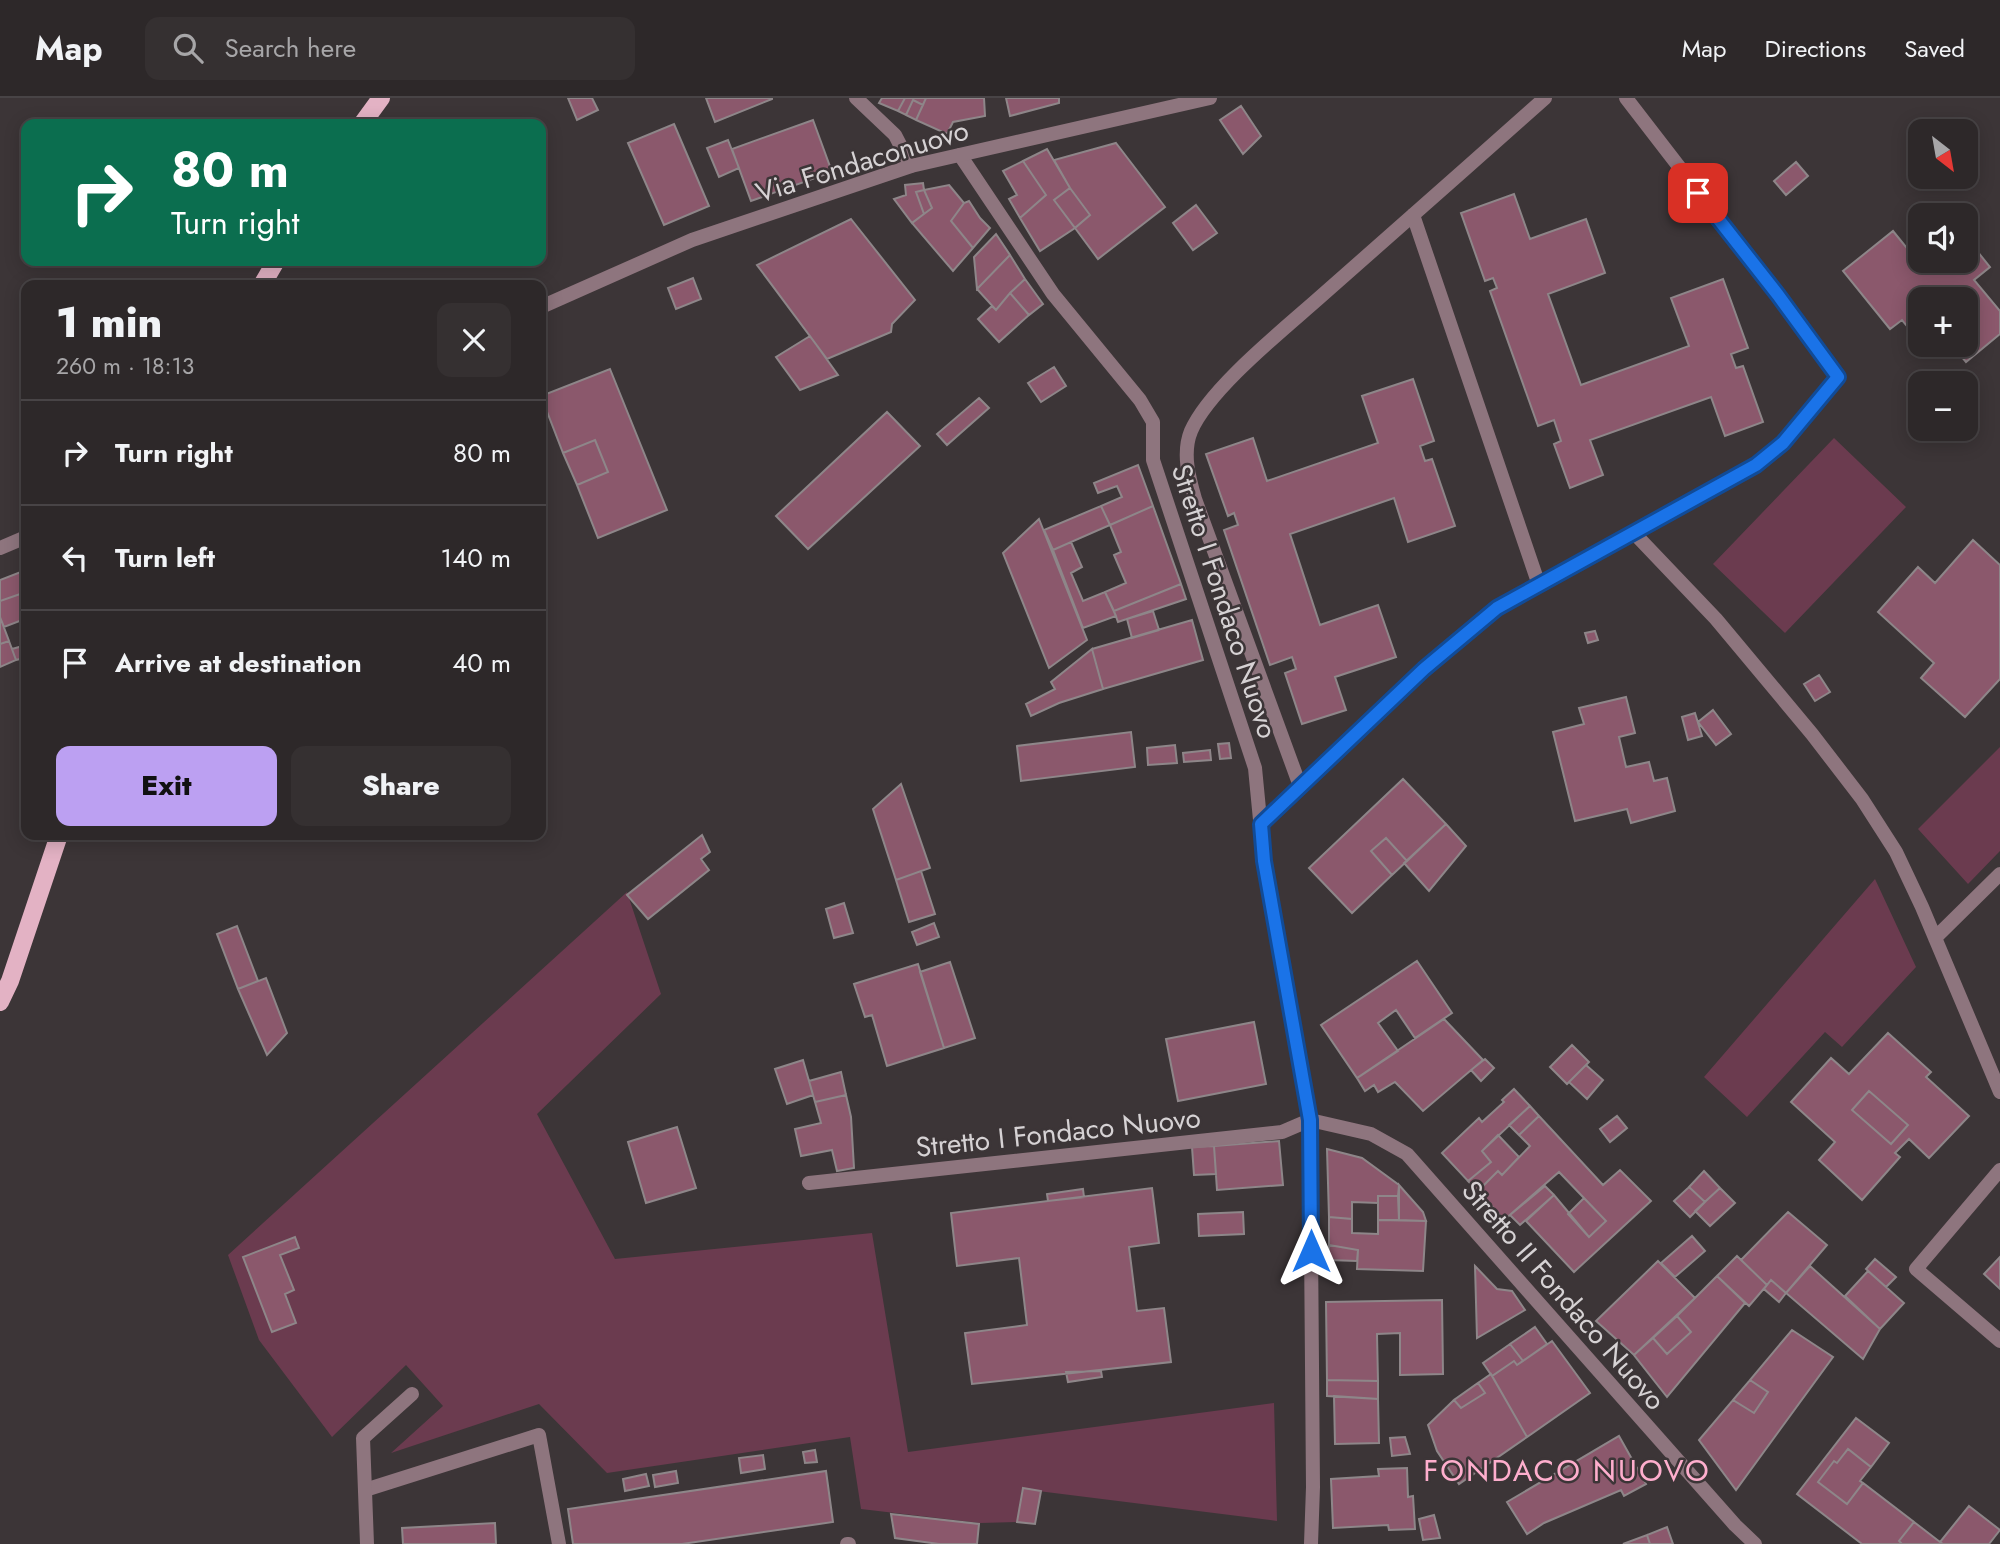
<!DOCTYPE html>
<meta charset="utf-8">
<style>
:root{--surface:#2d2829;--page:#353031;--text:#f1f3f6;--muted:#a7a6a8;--line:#484446;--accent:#bca0f2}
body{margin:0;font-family:Jost,sans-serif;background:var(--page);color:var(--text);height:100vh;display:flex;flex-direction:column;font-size:26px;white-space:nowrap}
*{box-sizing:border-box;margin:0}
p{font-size:23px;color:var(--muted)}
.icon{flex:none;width:38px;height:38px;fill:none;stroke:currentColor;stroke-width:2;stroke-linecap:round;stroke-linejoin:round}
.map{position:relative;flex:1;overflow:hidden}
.details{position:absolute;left:21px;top:182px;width:525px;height:560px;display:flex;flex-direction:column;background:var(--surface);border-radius:14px;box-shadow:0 4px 18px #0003,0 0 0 2px var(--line)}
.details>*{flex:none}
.banner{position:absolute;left:21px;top:21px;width:525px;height:147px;border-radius:14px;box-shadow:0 4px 18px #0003,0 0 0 2px var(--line);background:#0b6e4f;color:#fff;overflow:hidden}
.needle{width:46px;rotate:149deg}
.fabs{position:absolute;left:1908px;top:21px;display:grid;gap:14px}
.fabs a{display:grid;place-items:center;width:70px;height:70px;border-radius:14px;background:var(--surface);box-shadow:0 4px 18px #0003,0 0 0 2px var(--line);font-size:35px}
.pin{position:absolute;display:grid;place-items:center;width:60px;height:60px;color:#fff;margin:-30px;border-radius:14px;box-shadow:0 4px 10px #0006}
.me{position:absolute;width:77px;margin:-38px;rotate:0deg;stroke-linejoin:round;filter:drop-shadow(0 0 5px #0008)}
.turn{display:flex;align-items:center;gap:24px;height:147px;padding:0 35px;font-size:32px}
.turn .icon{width:91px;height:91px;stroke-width:2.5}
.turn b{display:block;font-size:49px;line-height:60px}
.round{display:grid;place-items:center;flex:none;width:74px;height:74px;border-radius:14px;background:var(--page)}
.overview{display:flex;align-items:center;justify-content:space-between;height:119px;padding:0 35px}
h1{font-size:42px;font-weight:800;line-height:52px}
.primary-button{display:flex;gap:14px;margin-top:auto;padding:14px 35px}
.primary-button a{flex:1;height:80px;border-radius:14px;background:var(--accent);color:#111;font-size:28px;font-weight:800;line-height:80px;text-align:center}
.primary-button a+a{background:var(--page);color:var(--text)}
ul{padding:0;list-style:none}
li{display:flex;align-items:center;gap:21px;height:105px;padding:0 35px;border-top:2px solid var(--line)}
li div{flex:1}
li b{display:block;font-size:26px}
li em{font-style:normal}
header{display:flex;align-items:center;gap:42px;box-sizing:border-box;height:98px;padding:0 35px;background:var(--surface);border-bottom:2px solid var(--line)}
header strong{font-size:33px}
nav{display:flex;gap:38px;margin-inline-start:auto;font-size:24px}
.search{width:490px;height:63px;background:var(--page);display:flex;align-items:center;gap:18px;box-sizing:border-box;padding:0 24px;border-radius:14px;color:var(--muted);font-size:26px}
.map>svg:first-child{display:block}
</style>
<header>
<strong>Map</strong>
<div class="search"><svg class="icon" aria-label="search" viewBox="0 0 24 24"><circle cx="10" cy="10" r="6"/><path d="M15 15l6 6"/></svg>Search here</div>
<nav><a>Map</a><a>Directions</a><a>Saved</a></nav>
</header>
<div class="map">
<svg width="2000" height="1446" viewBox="0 0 2000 1446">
<rect width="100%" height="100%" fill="#3c3537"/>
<path fill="#6b3b4f" d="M1834 340 1906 409 1785 535 1713 466Z
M2000 649V753L1968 786 1918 731Z
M1875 781 1916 869 1842 949 1825 934 1747 1019 1704 979Z
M627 794 661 896 537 1016 615 1161 872 1135 908 1354 1274 1305 1277 1423 1022 1391 1017 1424 980 1425 861 1411 850 1339 607 1375 539 1306 391 1355 443 1308 406 1267 332 1339 259 1242 228 1157Z"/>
<path fill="#8b586c" stroke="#8e8689" stroke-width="2" d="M568 0H592L598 12 577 22Z
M706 0H772V1L715 24Z
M882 0H905L898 13 879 5Z
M905 0H926L923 7 913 2 906 17 898 13Z
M926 0H984L985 18 953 24 947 36 916 22Z
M1006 0H1059V5L1010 18Z
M913 2 923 7 916 22 906 17Z
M1241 8 1261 38 1243 56 1220 22Z
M813 22 832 74 751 103 732 51Z
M674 26 709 108 664 127 628 45Z
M728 42 739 70 719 79 707 50Z
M1116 45 1165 109 1098 161 1075 130 1090 117 1070 90 1054 62Z
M1047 51 1070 90 1054 102 1075 130 1040 153 1020 120 1046 97 1023 63Z
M1023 63 1046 97 1020 120 1009 101 1017 97 1003 73Z
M1796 64 1808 78 1786 97 1774 83Z
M923 85 924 92 916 94 924 116 912 125 894 101 906 97 905 87Z
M949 87 964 105 951 123 973 150 953 173 912 125 932 110 924 92Z
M1070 90 1090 117 1075 130 1054 102Z
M924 92 932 110 924 116 916 94Z
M1514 96 1530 141 1586 121 1605 175 1548 196 1581 287 1689 248 1671 200 1723 181 1748 250 1731 256 1736 270 1743 268 1763 324 1725 338 1711 299 1590 342 1603 377 1570 390 1554 346 1561 343 1554 322 1538 328 1490 193 1497 190 1493 180 1485 183 1461 115Z
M969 103 980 120 990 130 973 150 951 123 964 105Z
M1196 107 1217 135 1193 152 1173 125Z
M851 121 915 202 892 226 891 234 827 261 757 167Z
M1893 133 1910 154 1920 147V163H1965V138L1990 169 1974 182 2000 213V236L1966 264 1952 247H1965V201H1920V236L1916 239 1902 222 1890 231 1843 173Z
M996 136 1010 157 977 191 974 159Z
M1010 157 1025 181 1010 195 996 212 977 191Z
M693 180 701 201 676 211 668 190Z
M1025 181 1043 206 1029 217 1010 195Z
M1010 195 1029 217 999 244 978 221 992 208 996 212Z
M810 238 838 277 800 292 776 259Z
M1054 269 1066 288 1041 304 1028 285Z
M610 271 667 412 598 440 577 387 608 374 595 342 563 355 541 298Z
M1413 281 1434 343 1420 348 1425 363 1432 361 1455 428 1408 444 1394 400 1290 436 1320 527 1378 507 1396 559 1335 579 1346 612 1302 626 1285 575 1296 571 1292 559 1270 567 1224 432 1238 427 1234 415 1228 418 1206 356 1253 340 1267 383 1378 345 1362 298Z
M979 300 989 310 947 347 937 336Z
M887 314 920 348 808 451 776 418Z
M595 342 608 374 577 387 563 355Z
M1138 367 1153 408 1110 427 1101 408 1122 399 1117 388 1098 395 1094 385Z
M1101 408 1110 427 1053 452 1044 432Z
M1153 408 1181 486 1114 513 1105 494 1126 485 1114 457 1121 454 1110 427Z
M1039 421 1087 542 1049 570 1003 455Z
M1973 442 2000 467V581L1965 619 1921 580 1934 565 1878 514 1918 469 1935 485Z
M1071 444 1082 469 1071 475 1083 503 1105 494 1116 518 1083 530 1053 452Z
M26 472V494L0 503V482Z
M1181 486 1186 501 1118 524 1114 513Z
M26 494V534L22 522 4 529 0 519V503Z
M1153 513 1159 532 1132 540 1127 521Z
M0 519 9 543 0 546Z
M1192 522 1203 562 1103 591 1092 551Z
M1595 533 1598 542 1588 545 1585 535Z
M9 543 16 562 0 569V546Z
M26 547V577L20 561 16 562 12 551Z
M1092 551 1103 591 1059 605 1031 618 1026 606 1055 591 1051 584Z
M1819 577 1830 594 1815 603 1804 586Z
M1626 599 1635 635 1619 639 1626 669 1649 664 1654 683 1667 680 1675 713 1631 725 1627 711 1575 723 1553 634 1584 626 1579 610Z
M1713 612 1731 636 1716 647 1698 624Z
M1695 615 1702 638 1688 642 1682 619Z
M1131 634 1135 669 1021 683 1017 648Z
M1229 645 1231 660 1220 661 1218 646Z
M1175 647 1177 665 1148 667 1147 650Z
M1210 652 1211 662 1184 664 1183 655Z
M1403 681 1446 726 1407 763 1386 740 1371 753 1392 777 1352 815 1309 770Z
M901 686 930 770 896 782 873 711Z
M1446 726 1466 748 1429 793 1404 765Z
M702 737 710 754 701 761 709 772 648 821 627 797Z
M1386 740 1407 763 1392 777 1371 753Z
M921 773 935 816 909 824 896 782Z
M844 805 853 835 834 840 826 811Z
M934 825 939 839 917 847 912 834Z
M237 828 258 883 238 891 217 836Z
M1417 863 1452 915 1415 940 1396 912 1378 925 1398 953 1357 980 1321 927Z
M950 864 975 940 944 950 920 874Z
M918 866 944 950 887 968 872 917 865 919 854 886Z
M266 880 287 935 267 957 238 891Z
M1444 921 1483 962 1423 1013 1395 984 1378 994 1374 987 1365 993 1357 980Z
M1254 924 1266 986 1178 1003 1166 941Z
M1888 935 1931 974 1926 979 1969 1018 1929 1060 1909 1041 1895 1055 1900 1059 1862 1102 1819 1062 1835 1044 1791 1004 1831 960 1849 976Z
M1572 947 1589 964 1567 986 1550 969Z
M1485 961 1494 970 1481 983 1471 972Z
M803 962 813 997 787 1006 775 971Z
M1586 967 1603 982 1587 1001 1569 984Z
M841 974 846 997 815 1004 809 983Z
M1514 991 1530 1008 1482 1053 1491 1064 1468 1083 1442 1055 1479 1020 1482 1024 1504 1004 1502 1002Z
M1869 993 1908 1027 1891 1046 1852 1012Z
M846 997 851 1019 854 1070 837 1073 832 1052 801 1058 795 1031 821 1025 815 1004Z
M1530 1008 1539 1018 1519 1037 1509 1027Z
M1539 1018 1603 1087 1620 1072 1651 1103 1574 1174 1526 1123 1554 1097 1589 1139 1606 1123 1559 1074 1504 1122 1478 1093 1498 1073 1502 1077 1530 1048 1519 1037Z
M1617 1018 1627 1030 1610 1044 1600 1031Z
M677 1029 696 1090 646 1105 628 1044Z
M1498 1037 1519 1059 1502 1077 1498 1073 1478 1093 1468 1083 1491 1064 1482 1053Z
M1279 1043 1283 1087 1217 1092 1214 1048Z
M1214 1048 1216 1076 1194 1077 1192 1049Z
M1327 1051 1362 1060 1399 1087 1398 1098H1378V1105L1352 1104V1121L1329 1119Z
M1704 1073 1720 1090 1705 1104 1689 1089Z
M1399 1087 1423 1114 1426 1123 1399 1122Z
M1545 1088 1554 1097 1520 1127 1510 1117Z
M1689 1089 1705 1104 1690 1119 1674 1103Z
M1152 1090 1159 1145 1129 1149 1137 1213 1164 1210 1171 1264 972 1286 965 1235 1027 1227 1019 1160 957 1168 951 1115Z
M1720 1090 1735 1105 1710 1128 1695 1113Z
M1083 1091 1084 1099 1048 1103 1047 1096Z
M1378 1098H1398L1399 1122H1378Z
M1584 1100 1606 1123 1589 1139 1568 1116Z
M1243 1114 1244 1136 1199 1138 1198 1116Z
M1788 1114 1827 1147 1786 1195 1771 1182 1767 1187 1741 1162Z
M1329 1119 1352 1121V1135L1378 1136V1122L1426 1123 1423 1173 1357 1171 1358 1152 1329 1147Z
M1692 1138 1705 1153 1675 1179 1661 1165Z
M295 1139 299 1150 280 1157 294 1192 285 1196 296 1225 272 1234 243 1159Z
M1329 1147 1358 1152 1357 1163 1329 1162Z
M1737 1158 1767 1187 1749 1208 1717 1178Z
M2000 1159V1191L1984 1176Z
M1875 1161 1896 1179 1886 1189 1866 1171Z
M1658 1163 1695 1200 1634 1257 1596 1223Z
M1475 1168 1497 1191 1512 1193 1525 1212 1477 1240Z
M1810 1168 1880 1231 1863 1261 1786 1195Z
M1868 1173 1904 1205 1880 1231 1845 1198Z
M1717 1178 1745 1205 1667 1299 1634 1257 1653 1240 1667 1256 1691 1234 1677 1218Z
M1771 1182 1786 1195 1779 1204 1764 1191Z
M1442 1202 1443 1276 1400 1277V1235L1377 1236 1378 1283 1327 1282 1326 1204Z
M1677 1218 1691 1234 1667 1256 1653 1240Z
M1535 1229 1547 1246 1523 1263 1510 1246Z
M1792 1232 1833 1259 1736 1392 1699 1342 1733 1302 1754 1315 1768 1294 1750 1282Z
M1552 1243 1590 1295 1527 1339 1492 1278 1514 1263 1517 1267Z
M1510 1246 1523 1263 1517 1267 1514 1263 1492 1278 1483 1265Z
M1101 1273 1102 1279 1068 1284 1066 1274Z
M1491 1276 1527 1339 1459 1386 1437 1353 1428 1327 1454 1302 1461 1310 1485 1295 1478 1285Z
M1327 1282 1378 1283V1301L1327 1298Z
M1750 1282 1768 1294 1754 1315 1733 1302Z
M1478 1285 1485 1295 1461 1310 1454 1302Z
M1334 1298 1378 1301 1379 1345 1335 1346Z
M1856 1320 1889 1345 1871 1369 1848 1351 1837 1365 1834 1363 1818 1384 1847 1406 1863 1385 1914 1424 1899 1443 1902 1446H1862L1797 1396Z
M1619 1338 1646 1386 1624 1398 1621 1392 1544 1425 1527 1436 1507 1404Z
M1405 1339 1410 1356 1392 1358 1390 1340Z
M1848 1351 1871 1369 1860 1383 1863 1385 1847 1406 1818 1384 1834 1363 1837 1365Z
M815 1352 817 1364 805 1365 803 1354Z
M763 1357 765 1371 741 1375 739 1360Z
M1407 1370 1408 1399 1413 1398 1415 1431 1389 1432 1388 1427 1333 1430 1331 1381 1379 1378 1378 1371Z
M676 1373 678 1385 655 1389 653 1377Z
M826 1373 833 1424 682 1446H573L568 1411Z
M646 1376 649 1388 625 1393 623 1381Z
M1023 1390 1041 1393 1035 1426 1017 1424Z
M1969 1408 2000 1432 1989 1446H1943L1940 1444Z
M891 1416 979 1426 977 1446H939L895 1440Z
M1434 1417 1440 1440 1423 1442 1419 1421Z
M1914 1424 1940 1444 1943 1446H1902L1899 1443Z
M495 1425 496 1446H403L402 1430Z
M1667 1429 1673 1446H1650L1647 1437Z
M1647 1437 1650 1446H1623Z"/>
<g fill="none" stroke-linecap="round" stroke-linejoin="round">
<path stroke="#8e757e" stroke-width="14" d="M365 1392 539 1337 559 1446
M847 1446H849"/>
<path stroke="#8e757e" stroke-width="14" d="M856 0 895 37 911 68
M960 57 1053 196 1140 302 1153 324V362L1255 670 1264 763 1310 1022 1313 1389 1311 1446
M1413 117 1539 487
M1634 435 1716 521 1812 636 1862 701 1896 754 1922 809 2000 994
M1300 688 1195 401C1189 380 1182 355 1191 333 1209 291 1283 232 1319 200 1394 134 1470 67 1545 0
M1261 726 1424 571 1497 510 1756 367 1783 345 1838 279 1778 197 1626 0
M1935 840 2000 776
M1310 1022 1371 1036 1407 1056 1735 1427 1755 1446
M2000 1072 1916 1171 2000 1243
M809 1085 1282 1034 1310 1022
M367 1446 363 1340 412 1296"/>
<path stroke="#8e757e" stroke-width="14" d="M541 209 692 142 911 68 1210 0
M0 450 26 439"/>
<path stroke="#e3b2c4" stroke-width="18" d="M362 26 381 0
M262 187 276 163
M0 904 10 883 59 737"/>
</g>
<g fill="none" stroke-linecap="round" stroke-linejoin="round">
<defs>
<path id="route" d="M1311 1153 1310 1022 1264 763 1261 726 1424 571 1497 510 1756 367 1783 345 1838 279 1778 197 1698 95"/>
</defs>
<use href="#route" stroke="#114b97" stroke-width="18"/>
<use href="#route" stroke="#1a73e8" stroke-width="12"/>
</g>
<g text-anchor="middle" stroke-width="5" stroke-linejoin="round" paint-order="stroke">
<g font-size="28" fill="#d6d2d4" stroke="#3c3537">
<text transform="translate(862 63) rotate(-17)" y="10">Via Fondaconuovo</text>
<text transform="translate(1225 503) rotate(72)" y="10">Stretto I Fondaco Nuovo</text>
<text transform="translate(1058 1034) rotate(-6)" y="10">Stretto I Fondaco Nuovo</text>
<text transform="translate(1564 1197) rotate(49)" y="10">Stretto II Fondaco Nuovo</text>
</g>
<g font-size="30" letter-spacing="2" fill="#feaecd" stroke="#3c3537">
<text x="1567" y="1383">FONDACO NUOVO</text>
</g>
</g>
</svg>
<div class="fabs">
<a><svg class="needle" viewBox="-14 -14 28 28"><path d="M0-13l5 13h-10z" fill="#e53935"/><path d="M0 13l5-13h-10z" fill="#a7a6a8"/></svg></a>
<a><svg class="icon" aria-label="sound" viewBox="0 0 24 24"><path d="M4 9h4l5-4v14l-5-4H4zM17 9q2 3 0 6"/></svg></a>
<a>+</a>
<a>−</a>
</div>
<div class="pin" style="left:1698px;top:95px;background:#d93025"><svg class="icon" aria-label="arrive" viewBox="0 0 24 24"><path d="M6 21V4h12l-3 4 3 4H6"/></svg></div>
<svg class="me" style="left:1311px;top:1153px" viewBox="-20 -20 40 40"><path d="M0-17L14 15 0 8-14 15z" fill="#1a73e8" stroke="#fff" stroke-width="4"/></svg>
<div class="banner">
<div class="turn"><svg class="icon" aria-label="right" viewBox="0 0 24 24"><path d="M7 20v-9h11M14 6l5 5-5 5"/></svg><div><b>80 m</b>Turn right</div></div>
</div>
<section class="details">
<div class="overview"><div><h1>1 min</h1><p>260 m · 18:13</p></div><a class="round"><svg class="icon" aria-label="close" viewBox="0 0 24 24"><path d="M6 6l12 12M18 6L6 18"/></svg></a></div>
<ul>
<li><svg class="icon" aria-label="right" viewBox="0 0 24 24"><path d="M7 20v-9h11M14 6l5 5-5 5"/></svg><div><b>Turn right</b></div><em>80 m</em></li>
<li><svg class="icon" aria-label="left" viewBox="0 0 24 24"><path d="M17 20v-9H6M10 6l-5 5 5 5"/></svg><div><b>Turn left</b></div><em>140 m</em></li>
<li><svg class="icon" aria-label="arrive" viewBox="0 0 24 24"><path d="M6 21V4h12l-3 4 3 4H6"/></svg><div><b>Arrive at destination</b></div><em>40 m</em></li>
</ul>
<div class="primary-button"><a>Exit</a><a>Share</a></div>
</section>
</div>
